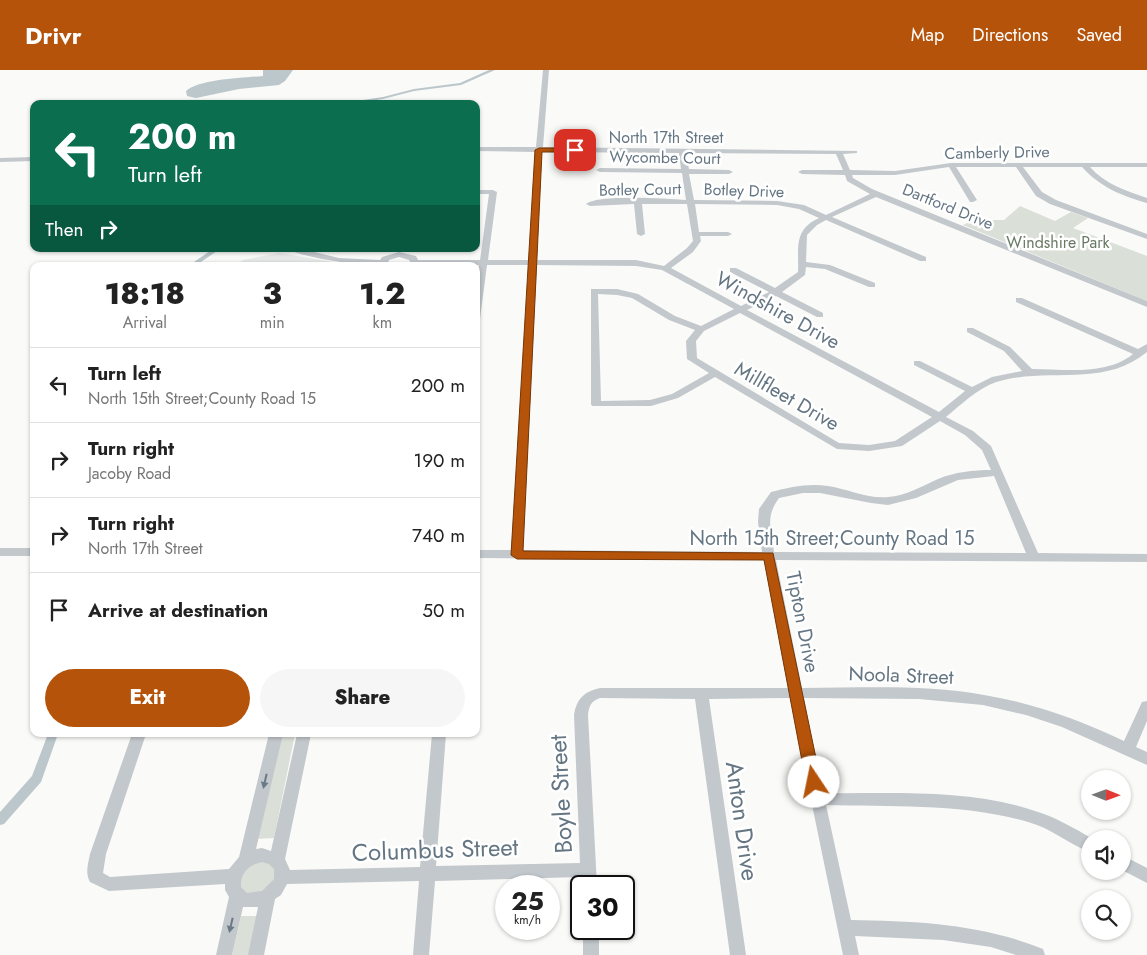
<!DOCTYPE html>
<style>
:root{--surface:#fff;--page:#f6f6f6;--text:#222;--muted:#767676;--line:#e0e0e0;--accent:#b45309}
body{margin:0;font-family:Jost,sans-serif;background:var(--page);color:var(--text);height:100vh;display:flex;flex-direction:column;font-size:19px;white-space:nowrap}
*{box-sizing:border-box;margin:0}
p{font-size:16px;color:var(--muted)}
.icon{flex:none;width:28px;height:28px;fill:none;stroke:currentColor;stroke-width:2;stroke-linecap:round;stroke-linejoin:round}
.map{position:relative;flex:1;overflow:hidden}
.panel{position:absolute;left:30px;top:192px;width:450px;height:475px;display:flex;flex-direction:column;background:var(--surface);border-radius:10px;box-shadow:0 1px 4px #0004}
.panel>*{flex:none}
.guide{position:absolute;left:30px;top:30px;width:450px;height:152px;border-radius:10px;box-shadow:0 1px 4px #0004;background:#0b6e4f;color:#fff;overflow:hidden}
.needle{width:32px;rotate:91deg}
.tools{position:absolute;left:1081px;top:700px;display:grid;gap:10px}
.tools a{display:grid;place-items:center;width:50px;height:50px;border-radius:50%;background:var(--surface);box-shadow:0 1px 4px #0004;font-size:25px}
.speed{position:absolute;left:495px;top:805px;display:flex;gap:10px;font-size:25px;font-weight:700;text-align:center}
.speed>*{display:grid;place-content:center;width:65px;height:65px;border-radius:50%;background:var(--surface);box-shadow:0 1px 4px #0004;line-height:1}
.speed small{font-size:12px;font-weight:400}
.speed .limit{border:2px solid #111;border-radius:8px;background:#fff;color:#111}
.pin{position:absolute;display:grid;place-items:center;width:42px;height:42px;color:#fff;margin:-21px;border-radius:10px;box-shadow:0 2px 8px #0006}
.me{position:absolute;width:55px;margin:-28px;rotate:349deg;stroke-linejoin:round;filter:drop-shadow(0 0 4px #0008)}
.turn{display:flex;align-items:center;gap:18px;height:105px;padding:0 15px;font-size:22px}
.turn .icon{width:65px;height:65px;stroke-width:2.5}
.turn b{display:block;font-size:35px;line-height:42px}
.then{display:flex;align-items:center;height:48px;padding:0 15px;background:#0003;gap:10px;font-size:19px}
.eta{display:flex;justify-content:space-evenly;align-items:center;height:85px;text-align:center}
.eta b{font-size:30px;font-weight:800;line-height:35px}
.button{display:flex;gap:10px;margin-top:auto;padding:10px 15px}
.button a{flex:1;height:58px;border-radius:30px;background:var(--accent);color:#fff;font-size:20px;font-weight:800;line-height:58px;text-align:center}
.button a+a{background:var(--page);color:var(--text)}
ul{padding:0;list-style:none}
li{display:flex;align-items:center;gap:15px;height:75px;padding:0 15px;border-top:1px solid var(--line)}
li div{flex:1}
li b{display:block;font-size:19px}
li em{font-style:normal}
header{display:flex;align-items:center;gap:30px;box-sizing:border-box;height:70px;padding:0 25px;background:var(--accent);color:#fff}
header strong{font-size:24px}
nav{display:flex;gap:28px;margin-inline-start:auto;font-size:18px}
.map>svg:first-child{display:block}
</style>
<header>
<strong>Drivr</strong>
<nav><a>Map</a><a>Directions</a><a>Saved</a></nav>
</header>
<div class="map">
<svg width="1147" height="885" viewBox="0 0 1147 885">
<rect width="100%" height="100%" fill="#fafaf8"/>
<path fill="#e8e9e9" d="M279 183 346 194 374 196H234L243 190Z"/>
<path fill="#dadfd7" d="M1020 136 1055 151 1071 142 1088 148 1073 158 1147 186V231L963 155 974 150H1004Z
M280 664H295L274 768 256 769Z
M264 790 274 796 276 808 267 821 250 826 239 818 244 798Z
M241 846H257L249 885H232Z"/>
<path fill="#bbc7cb" d="M263 0H293L285 11 279 15 239 19 196 28 187 26 186 21C200 9 243 8 263 6Z"/>
<g fill="none" stroke-linecap="round" stroke-linejoin="round">
<path fill="#bbc7cb" fill-rule="evenodd" d="M489 0H495L461 15 414 21 383 29 352 34H337L383 27 414 19 460 13Z
M213 179H220L195 196H188Z
M48 664H58L41 712 4 754 0 755V742L32 706Z"/>
<path fill="#c3c8cc" fill-rule="evenodd" d="M543 0H549L543 77 857 81V83L843 84 850 100 895 101 951 93H1147V97H1090C1105 114 1126 121 1147 128V133C1122 126 1100 117 1082 97H1023L1042 122 1056 130 1147 164V169L1050 134 1036 126 1016 97H956L977 130 973 132H970L949 97 895 105H852L853 108 872 119 1147 231V237L876 127 832 147 926 187V191H920L826 150 817 155 807 165 806 192 830 195 875 213V217H869L825 199 806 197 805 205 782 222 823 243V247H817L776 226 747 240 939 342 965 321 914 295V291H920L972 317 992 307 1022 301 1004 281 967 262V258H973L1010 277 1032 299C1064 299 1106 306 1133 284L1016 232V228H1022L1138 279 1147 274V282C1103 318 1051 297 1000 311 980 316 962 334 946 347L973 361 991 376 1038 483 1147 484V492L776 490 802 618C862 618 924 614 984 625 1033 633 1080 650 1124 671L1142 632 1147 631V651L1136 677 1147 682V695L1062 657 1026 645 983 635 919 629 804 628 823 723C893 724 967 718 1035 741 1055 747 1074 758 1093 769H1090V782C1068 774 1051 758 1028 752 962 733 893 737 826 735L851 850C918 851 981 854 1043 879L1045 885H1016L991 877 943 870 855 866 859 885H843L790 628 709 629 746 885H730L695 629 600 628C591 631 589 636 588 645L597 816H581V807L435 811 429 885H413L419 811 287 814 281 825 275 829 264 885H248L258 837H243L232 885H216L229 827 225 820V814L109 821 90 812C85 803 88 794 90 784L132 664H146L106 784 103 803 110 807 229 799 239 787 269 664H283L256 779 262 778 271 781 297 664H311L285 789 290 800 420 797 432 664H446L436 796 580 793 574 645C577 628 584 622 600 618H788L764 490 476 488V480H511L529 195H487L480 249 476 252V215L479 195H418L416 196H408L411 193 409 190 399 187 389 190 387 196C369 196 303 189 289 179H302L339 188 380 190 382 187 399 182 416 186 418 190H480L489 124H476V120H493L497 122 488 190H529L535 82 476 81V77H536ZM542 82 679 83 681 99 600 98 596 100 600 102 682 103 686 130C666 129 600 124 586 134L590 136 634 134 637 164 641 166 645 164 642 134H687L693 171 687 178 664 196 636 190H537ZM686 83 836 84 843 100H802L798 102 802 104 845 105 847 111 870 124 826 145 804 135 777 131 694 130 689 104H729L733 102 729 100 689 99ZM695 134 777 135 799 139 819 148C793 160 799 178 798 202L775 218 736 198H730V202L769 222 741 236 671 198 693 182 701 171 700 166H728L732 164 728 162H699ZM537 195 636 196 662 200 734 239 701 256 675 246 638 224 617 219H591V334L592 336H651L678 328 715 307 837 379 869 381 902 376 940 351 965 365 982 380 991 400C973 400 955 402 938 409 922 416 906 426 888 427 868 429 848 419 828 416 809 413 790 417 771 422L759 439 758 452 762 482 523 480ZM598 224 617 225 632 228 669 250 695 260 686 271 687 289 709 303 672 324 650 330 601 331ZM740 243 932 347 895 371 869 375 839 373 697 288 696 271 704 261ZM994 406 1026 483 774 482C771 459 765 447 779 428L803 423H820L871 433 888 435 916 428 958 410ZM262 792 269 794 274 799V809L262 821 247 823 241 817C240 803 249 795 262 792Z
M34 87V91L0 92V88Z
M0 478H34V486H0Z
M1122 785 1147 798V813L1122 800Z
M583 859H599V885H583Z"/>
</g>
<defs><path id="oneway-solid" d="M-6-.8H1V-3.2L6.5 0L1 3.2V.8H-6Z" transform="scale(1.25)"/></defs>
<g fill="#6a7a87">
<use href="#oneway-solid" transform="translate(265 711) rotate(103)"/>
<use href="#oneway-solid" transform="translate(231 855) rotate(103)"/>
</g>
<path fill="#b45309" stroke="#753606" d="M539 78H575L578 80 575 82H542L523 481 773 483 821 712 819 717 814 718 809 717 806 712 764 490 517 489 511 485 535 80Z"/>
<g text-anchor="middle" stroke-width="5" stroke-linejoin="round" paint-order="stroke">
<g font-size="16" fill="#657683" stroke="#fff">
<text x="666" y="73">North 17th Street</text>
<text transform="translate(997 82) rotate(-1)" y="6">Camberly Drive</text>
<text transform="translate(665 87) rotate(1)" y="6">Wycombe Court</text>
<text transform="translate(640 119) rotate(-1)" y="6">Botley Court</text>
<text transform="translate(744 120) rotate(2)" y="6">Botley Drive</text>
<text transform="translate(948 136) rotate(22)" y="6">Dartford Drive</text>
</g>
<g font-size="16" fill="#687a64" stroke="#fff">
<text x="1058" y="178">Windshire Park</text>
</g>
<g font-size="20" fill="#657683" stroke="#fff">
<text transform="translate(778 240) rotate(29)" y="7">Windshire Drive</text>
<text transform="translate(787 326) rotate(30)" y="7">Millfleet Drive</text>
<text x="832" y="475">North 15th Street;County Road 15</text>
<text transform="translate(803 552) rotate(79)" y="7">Tipton Drive</text>
<text transform="translate(901 605) rotate(2)" y="7">Noola Street</text>
</g>
<g font-size="24" fill="#657683" stroke="#fff">
<text transform="translate(561 724) rotate(-93)" y="8">Boyle Street</text>
<text transform="translate(742 751) rotate(82)" y="8">Anton Drive</text>
<text transform="translate(435 780) rotate(-2)" y="8">Columbus Street</text>
</g>
</g>
</svg>
<div class="tools">
<a><svg class="needle" viewBox="-14 -14 28 28"><path d="M0-13l5 13h-10z" fill="#e53935"/><path d="M0 13l5-13h-10z" fill="#767676"/></svg></a>
<a><svg class="icon" aria-label="sound" viewBox="0 0 24 24"><path d="M4 9h4l5-4v14l-5-4H4zM17 9q2 3 0 6"/></svg></a>
<a><svg class="icon" aria-label="search" viewBox="0 0 24 24"><circle cx="10" cy="10" r="6"/><path d="M15 15l6 6"/></svg></a>
</div>
<div class="speed"><div>25<small>km/h</small></div><div class="limit">30</div></div>
<div class="pin" style="left:575px;top:80px;background:#d93025"><svg class="icon" aria-label="arrive" viewBox="0 0 24 24"><path d="M6 21V4h12l-3 4 3 4H6"/></svg></div>
<svg class="me" style="left:814px;top:712px" viewBox="-20 -20 40 40"><circle r="19" fill="#fff"/><path d="M0-13L10 11 0 6-10 11z" fill="#b45309"/></svg>
<div class="guide">
<div class="turn"><svg class="icon" aria-label="left" viewBox="0 0 24 24"><path d="M17 20v-9H6M10 6l-5 5 5 5"/></svg><div><b>200 m</b>Turn left</div></div>
<div class="then">Then<svg class="icon" aria-label="right" viewBox="0 0 24 24"><path d="M7 20v-9h11M14 6l5 5-5 5"/></svg></div>
</div>
<section class="panel">
<div class="eta">
<div><b>18:18</b><p>Arrival</p></div>
<div><b>3</b><p>min</p></div>
<div><b>1.2</b><p>km</p></div>
</div>
<ul>
<li><svg class="icon" aria-label="left" viewBox="0 0 24 24"><path d="M17 20v-9H6M10 6l-5 5 5 5"/></svg><div><b>Turn left</b><p>North 15th Street;County Road 15</p></div><em>200 m</em></li>
<li><svg class="icon" aria-label="right" viewBox="0 0 24 24"><path d="M7 20v-9h11M14 6l5 5-5 5"/></svg><div><b>Turn right</b><p>Jacoby Road</p></div><em>190 m</em></li>
<li><svg class="icon" aria-label="right" viewBox="0 0 24 24"><path d="M7 20v-9h11M14 6l5 5-5 5"/></svg><div><b>Turn right</b><p>North 17th Street</p></div><em>740 m</em></li>
<li><svg class="icon" aria-label="arrive" viewBox="0 0 24 24"><path d="M6 21V4h12l-3 4 3 4H6"/></svg><div><b>Arrive at destination</b></div><em>50 m</em></li>
</ul>
<div class="button"><a>Exit</a><a>Share</a></div>
</section>
</div>
